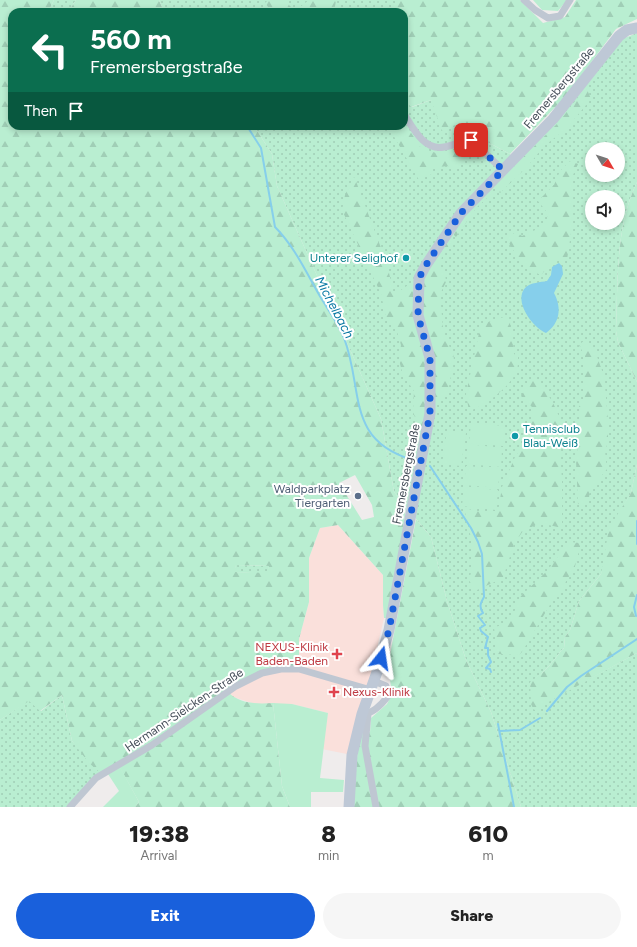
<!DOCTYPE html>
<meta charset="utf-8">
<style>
:root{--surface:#fff;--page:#f6f6f6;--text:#222;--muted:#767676;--accent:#1960dc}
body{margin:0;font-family:Figtree,sans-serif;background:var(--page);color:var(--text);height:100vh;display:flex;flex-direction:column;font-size:15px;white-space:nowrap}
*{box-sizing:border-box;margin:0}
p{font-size:13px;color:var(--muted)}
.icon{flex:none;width:22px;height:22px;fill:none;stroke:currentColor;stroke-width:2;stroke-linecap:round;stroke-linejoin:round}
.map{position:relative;height:807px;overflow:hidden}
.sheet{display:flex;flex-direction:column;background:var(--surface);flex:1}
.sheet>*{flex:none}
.top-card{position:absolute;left:8px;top:8px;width:400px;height:122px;border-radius:12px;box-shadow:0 2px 6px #0003;background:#0b6e4f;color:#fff;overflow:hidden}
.needle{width:26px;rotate:129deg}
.fabs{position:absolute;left:585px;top:142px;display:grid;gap:8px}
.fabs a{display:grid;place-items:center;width:40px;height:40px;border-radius:50%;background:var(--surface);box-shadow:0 2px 6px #0003;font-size:20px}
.pin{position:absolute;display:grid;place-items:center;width:34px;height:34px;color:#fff;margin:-17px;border-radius:8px;box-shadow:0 2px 6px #0006}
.me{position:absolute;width:44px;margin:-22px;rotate:15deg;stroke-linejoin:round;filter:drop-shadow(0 0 3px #0008)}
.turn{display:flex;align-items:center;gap:14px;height:84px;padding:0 16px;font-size:18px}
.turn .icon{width:52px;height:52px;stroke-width:2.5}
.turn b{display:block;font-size:28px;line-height:34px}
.then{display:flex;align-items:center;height:38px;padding:0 16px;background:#0003;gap:8px;font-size:15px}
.eta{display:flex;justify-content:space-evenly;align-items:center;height:68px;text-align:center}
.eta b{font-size:24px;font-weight:800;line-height:28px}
.button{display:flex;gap:8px;margin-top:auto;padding:8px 16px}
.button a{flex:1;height:46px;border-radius:24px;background:var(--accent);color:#fff;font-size:16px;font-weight:800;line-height:46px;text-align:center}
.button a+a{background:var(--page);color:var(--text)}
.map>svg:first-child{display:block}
</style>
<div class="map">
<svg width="637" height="807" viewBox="0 0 637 807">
<defs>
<pattern id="grass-dots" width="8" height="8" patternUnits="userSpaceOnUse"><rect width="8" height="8" fill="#b9eed1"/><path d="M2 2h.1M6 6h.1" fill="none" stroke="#a0ceb6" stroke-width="1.8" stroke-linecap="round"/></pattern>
<pattern id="forest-firs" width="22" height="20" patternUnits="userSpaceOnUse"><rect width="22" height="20" fill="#b9eed1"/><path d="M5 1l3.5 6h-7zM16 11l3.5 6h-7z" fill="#a0ceb6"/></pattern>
</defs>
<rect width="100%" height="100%" fill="#efecec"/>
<path fill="#fae0db" d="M338 525 383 575V605L384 618 352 755 322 749 328 713 292 704H255L233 697 228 692 253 677 299 669V639L309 602V558L320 528Z"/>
<path fill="url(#grass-dots)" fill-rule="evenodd" d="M54 0H76L68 12H48Z
M159 0H395V12H164Z
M637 33V182C615 228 618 282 616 331L618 342 637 382V464L631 493 624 505 601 574 579 601 570 630 565 637 564 648C559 652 558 656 554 660 547 669 539 676 530 683L534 709 637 653V807H521L491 712 466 660 447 601 431 537 394 492 381 419 277 186 272 154 254 126H404V98L412 107 431 100 455 125 510 154 515 163 622 39ZM592 149H618V175H592ZM592 197H618V223H592Z
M236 565 269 566 268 574 234 572Z
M62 695 72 741 102 774 70 807H0V720L29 700 41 711Z"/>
<path fill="url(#forest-firs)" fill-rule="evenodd" d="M0 0H54L48 12H12V126H254L272 154 277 186 381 419 394 492 406 507 391 618H384L383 605V575L338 525 320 528 309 558V602L299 639V669L272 671 228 692C240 704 257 704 273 703L282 786 290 807H135L139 802 119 766 102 774 89 763 72 741 62 695 40 711 29 701 0 720ZM355 475 372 505 374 517 362 520 339 483ZM236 565 269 566 267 573 235 572Z
M76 0H159L164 12H68Z
M268 0H284L295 11 309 0 336 1 335 6 318 12H272L265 3Z
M395 0H520L543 23 565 17 576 0H637V19L616 29 566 96 510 154 455 125 442 131 431 100 411 107 404 98V12H395Z
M533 0H567L558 11 542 10Z
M586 87 591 99 566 129 544 146 527 167 500 193 494 186 559 122Z
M404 122 421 148 436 153H449L460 146 469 151 456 170 447 166 432 168V174L419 180 388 126H404Z
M570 161 578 164 573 175 572 226 567 260 553 259 550 265 541 275C524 268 515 254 506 238L516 232 522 236 544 226 548 220 546 211 538 201 554 185 560 171Z
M354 176 387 264 394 295 411 283H416L426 356 425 427 419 425 413 413 414 391 403 375 399 360 401 345 396 328 386 318 381 294 342 210 345 195Z
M637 182V382L618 342 616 331C618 282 615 228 637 182Z
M490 190 493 193 477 207 456 237 451 232Z
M445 237 452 242 442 256 440 267 445 273 446 282 440 294 443 329 449 346 453 352 454 361 448 390 430 413V358L418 315 419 278Z
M504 317 510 323 514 354 518 357C518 362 518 369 516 373 507 389 486 405 469 411L466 394 481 324Z
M586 339 595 351 604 376 608 420V441L605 452 607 469 590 490 588 505 578 504 576 460 581 424 579 407 585 395 583 374 585 356 579 345Z
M531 379 540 381 554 405 561 421 559 437 562 481V528L540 523 523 531 514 544 503 578 475 591 469 580C477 555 470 533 464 508L481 512H498L502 487 515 457 528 437 533 408 521 396Z
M637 464V653L534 710 531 704 530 682C539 676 547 669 554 660 558 656 559 652 564 648L565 637 570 630 579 601 601 574 609 528 631 493Z
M416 519 431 537 447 601 466 660 491 712 521 807H353L359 734 370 732 371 718 387 704 392 694 388 665Z
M569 542 580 543V547L574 570 567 579 564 586 557 593 522 652 519 655 497 654 494 627 504 625 512 617 521 596 547 571Z"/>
<path fill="#b9eed1" d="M471 423 505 426 503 446 469 443Z
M447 430 466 433 461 466 442 464Z
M468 444 502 448 501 467 466 464Z
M466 466 500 469 498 488 464 485Z
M464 487 498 490 496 510 462 506Z
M273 703 292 704 328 713 320 778 344 780 343 792H311V807H290L282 786Z
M120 767 139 802 135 807H103L119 791 108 774Z"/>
<path fill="#86cfeb" d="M559 263 562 266 563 274 554 293C562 308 560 323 546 333 533 328 512 300 526 287 530 283 541 282 547 281L551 275 552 267Z"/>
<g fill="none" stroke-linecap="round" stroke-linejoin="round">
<path stroke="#86cfeb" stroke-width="2" d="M247 126 261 148 275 227C295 247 307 274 321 298 329 311 338 323 344 338 364 390 345 440 413 460
M430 466 471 528 478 542 482 554 484 597C480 604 479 607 483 613L478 616 485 625 480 628 481 631 488 637 485 648H488V655L491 662 486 668 490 669 491 672
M637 521V544
M636 616 634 607 637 595
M547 711 567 687 581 676 637 639
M498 724 514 807
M500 731 520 730 540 718"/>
<path stroke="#bfc7d2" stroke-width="7" d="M524 0 535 10 548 18 560 16 570 0
M404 114C413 128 424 151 444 147 454 146 462 140 471 140L503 170
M364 714C374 713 382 704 388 696L386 686 374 681
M368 714 365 746 376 807
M70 807 96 778 152 745 236 686 262 673 281 669H299L371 690"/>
<path stroke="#bec8d6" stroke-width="11" d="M349 807 352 755 362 714 377 672 389 630 430 413V358L418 315 419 278 426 265 461 213 553 119 619 36 627 30 637 28"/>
</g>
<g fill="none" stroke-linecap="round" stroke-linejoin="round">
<path stroke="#1960dc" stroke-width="7" stroke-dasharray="0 12.6" d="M381 658 389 630 430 413V358L418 316 419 278 426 265 461 213 503 170 471 140"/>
</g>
<g fill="#0f9aa8" stroke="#fff" stroke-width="1.5">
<circle cx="406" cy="258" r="4"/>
<circle cx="515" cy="436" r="4"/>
</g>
<circle fill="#5c6f8a" stroke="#fff" stroke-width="1.5" cx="358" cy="496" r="4"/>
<g fill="#e0444e" stroke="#fff" stroke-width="1.5">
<path d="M335 648h4v4h4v4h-4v4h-4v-4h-4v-4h4z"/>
<path d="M332 686h4v4h4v4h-4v4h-4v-4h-4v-4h4z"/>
</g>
<g text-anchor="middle" stroke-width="4" stroke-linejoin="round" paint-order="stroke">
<g font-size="12" fill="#454e59" stroke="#fff">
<text transform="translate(559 88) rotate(-50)" y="4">Fremersbergstraße</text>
<text transform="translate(406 474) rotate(-79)" y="4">Fremersbergstraße</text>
<text transform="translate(184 710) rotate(-34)" y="4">Hermann-Sielcken-Straße</text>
</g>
<g font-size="12" fill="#0d838f" stroke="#fff" text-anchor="end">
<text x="398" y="262">Unterer Selighof</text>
<text x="523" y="433" text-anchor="start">Tennisclub<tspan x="523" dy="14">Blau-Weiß</tspan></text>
</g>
<g font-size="12" fill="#4e5e75" stroke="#fff" text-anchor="end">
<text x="350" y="493">Waldparkplatz<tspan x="350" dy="14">Tiergarten</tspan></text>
</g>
<g font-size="12" fill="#be3a42" stroke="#fff" text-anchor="end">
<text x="328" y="651">NEXUS-Klinik<tspan x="328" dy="14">Baden-Baden</tspan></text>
<text x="343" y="696" text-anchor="start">Nexus-Klinik</text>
</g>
<g font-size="13" font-style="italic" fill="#0c7aa5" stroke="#fff">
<text transform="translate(335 307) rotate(62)" y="5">Michelbach</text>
</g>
</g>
</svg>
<div class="fabs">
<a><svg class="needle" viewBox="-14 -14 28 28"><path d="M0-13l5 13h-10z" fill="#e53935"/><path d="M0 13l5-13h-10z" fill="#767676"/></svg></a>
<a><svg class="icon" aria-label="sound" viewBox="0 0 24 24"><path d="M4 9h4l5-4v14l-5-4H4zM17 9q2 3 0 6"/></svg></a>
</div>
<div class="pin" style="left:471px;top:140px;background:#d93025"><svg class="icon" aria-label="arrive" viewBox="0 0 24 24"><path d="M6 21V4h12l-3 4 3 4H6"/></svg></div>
<svg class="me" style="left:381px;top:658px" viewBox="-20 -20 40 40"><path d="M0-17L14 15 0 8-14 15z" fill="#1960dc" stroke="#fff" stroke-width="4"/></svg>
<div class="top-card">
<div class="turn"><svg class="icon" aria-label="left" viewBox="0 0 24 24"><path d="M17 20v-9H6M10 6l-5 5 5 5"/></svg><div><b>560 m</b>Fremersbergstraße</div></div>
<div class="then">Then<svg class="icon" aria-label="arrive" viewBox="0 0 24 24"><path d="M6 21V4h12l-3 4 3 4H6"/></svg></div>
</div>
</div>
<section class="sheet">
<div class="eta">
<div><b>19:38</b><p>Arrival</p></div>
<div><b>8</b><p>min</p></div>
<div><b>610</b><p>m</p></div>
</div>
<div class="button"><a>Exit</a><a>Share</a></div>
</section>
